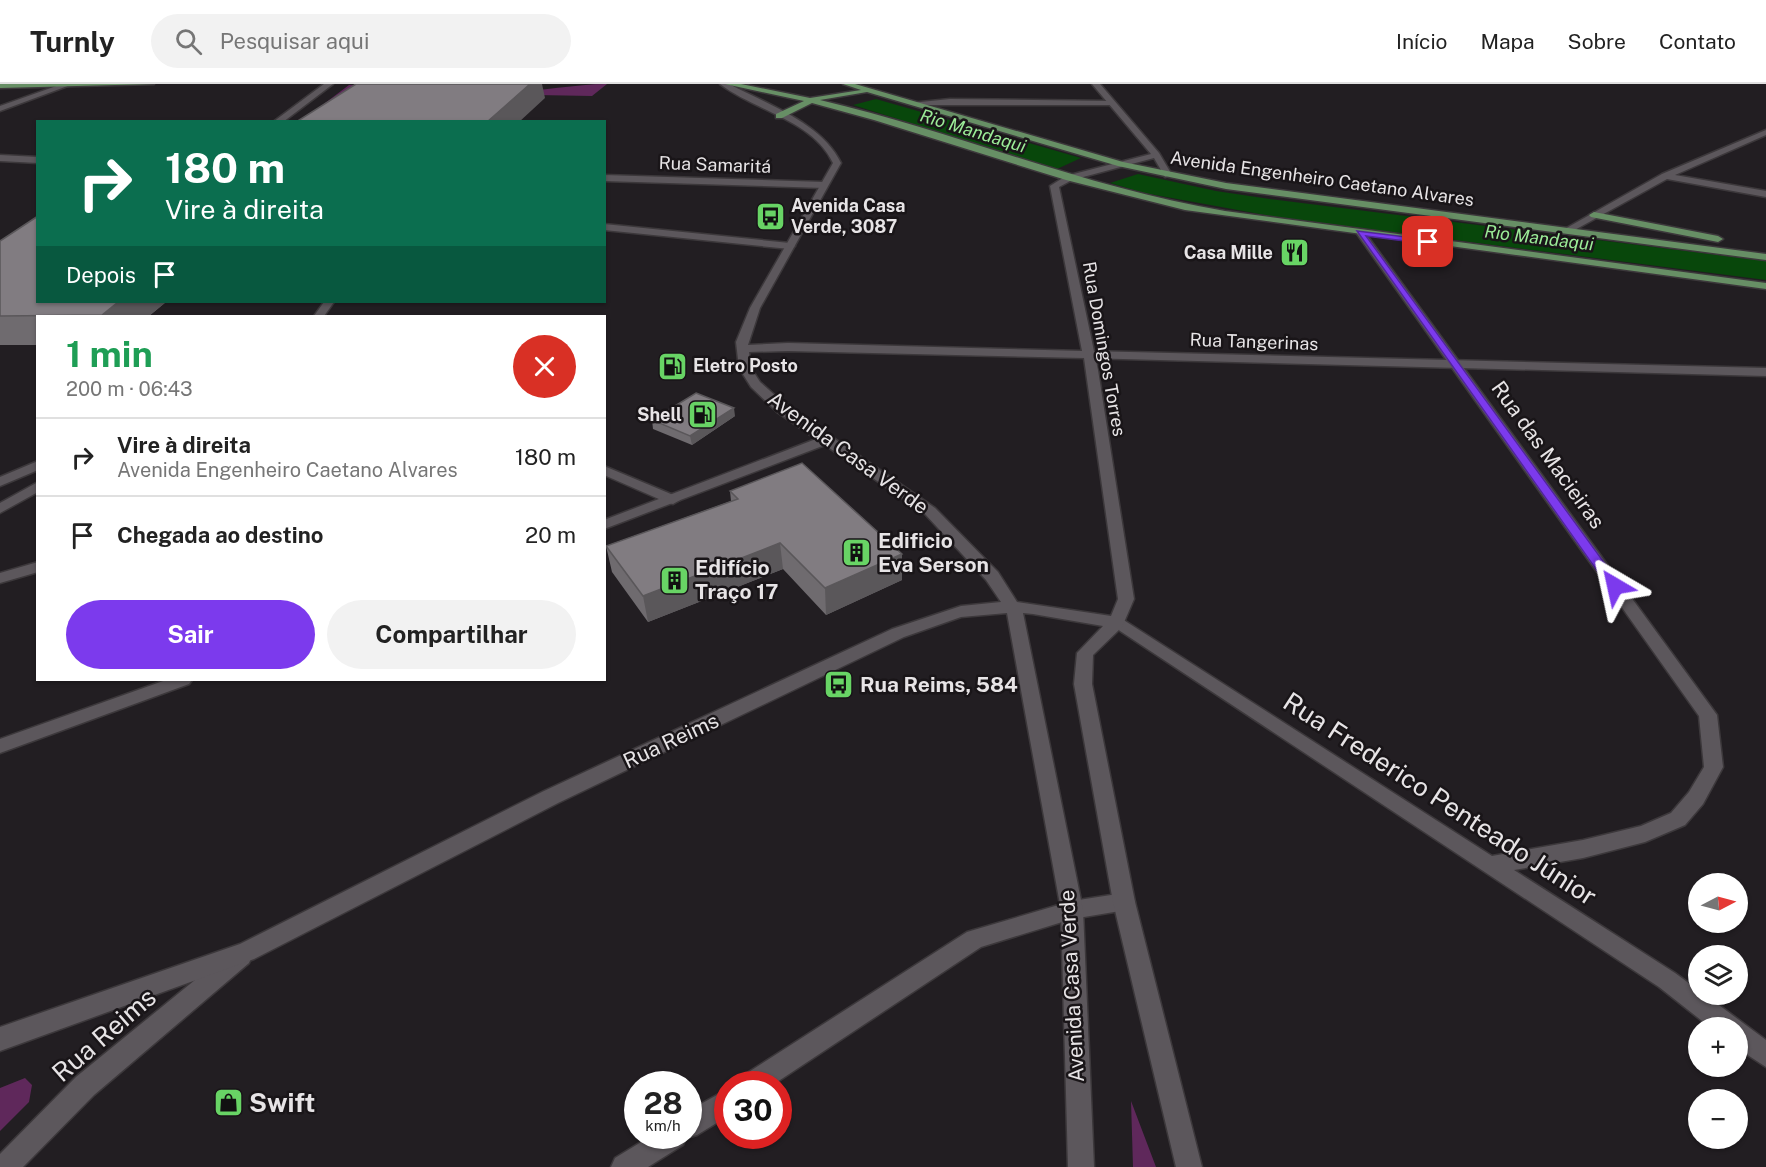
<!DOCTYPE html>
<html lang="pt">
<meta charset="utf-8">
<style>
:root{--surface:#fff;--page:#f2f2f2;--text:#222;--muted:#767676;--line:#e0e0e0;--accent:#7c3aed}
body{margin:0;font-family:"Public Sans",sans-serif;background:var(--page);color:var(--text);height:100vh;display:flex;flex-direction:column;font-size:22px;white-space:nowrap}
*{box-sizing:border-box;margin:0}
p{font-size:20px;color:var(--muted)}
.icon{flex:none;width:33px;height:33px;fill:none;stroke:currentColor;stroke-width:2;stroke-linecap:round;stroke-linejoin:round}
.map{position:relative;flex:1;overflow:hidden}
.side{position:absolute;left:36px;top:231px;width:570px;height:366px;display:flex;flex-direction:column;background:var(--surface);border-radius:0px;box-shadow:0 2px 4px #0004}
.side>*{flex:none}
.guide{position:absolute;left:36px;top:36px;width:570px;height:183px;border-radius:0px;box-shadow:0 2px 4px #0004;background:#0b6e4f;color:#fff;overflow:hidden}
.needle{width:39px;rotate:84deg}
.fabs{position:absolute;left:1688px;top:789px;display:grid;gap:12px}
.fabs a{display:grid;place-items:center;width:60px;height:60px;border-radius:50%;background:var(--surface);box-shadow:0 2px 4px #0004;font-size:30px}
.speed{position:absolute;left:624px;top:987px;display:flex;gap:12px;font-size:30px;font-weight:700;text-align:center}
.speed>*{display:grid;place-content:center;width:78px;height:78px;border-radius:50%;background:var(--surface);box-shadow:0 2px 4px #0004;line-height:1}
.speed small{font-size:15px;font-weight:400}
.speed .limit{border:9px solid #d22;background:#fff;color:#111}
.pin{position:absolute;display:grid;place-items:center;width:51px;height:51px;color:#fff;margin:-26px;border-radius:12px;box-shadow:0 3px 9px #0006}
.me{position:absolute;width:66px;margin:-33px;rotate:324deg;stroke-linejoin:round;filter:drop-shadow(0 0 4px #0008)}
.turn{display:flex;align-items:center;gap:21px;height:126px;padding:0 30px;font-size:27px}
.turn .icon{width:78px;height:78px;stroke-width:2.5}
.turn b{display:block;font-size:42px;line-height:51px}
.then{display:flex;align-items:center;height:57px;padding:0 30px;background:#0003;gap:12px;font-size:22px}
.round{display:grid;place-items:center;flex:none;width:63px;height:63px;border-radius:32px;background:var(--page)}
.head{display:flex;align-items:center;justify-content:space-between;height:102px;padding:0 30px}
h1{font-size:36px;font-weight:700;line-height:45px;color:#1e9e55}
.action{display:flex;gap:12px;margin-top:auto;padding:12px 30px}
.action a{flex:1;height:69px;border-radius:36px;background:var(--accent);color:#fff;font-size:24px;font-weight:700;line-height:69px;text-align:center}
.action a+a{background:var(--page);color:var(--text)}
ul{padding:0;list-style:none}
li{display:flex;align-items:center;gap:18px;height:78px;padding:0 30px;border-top:2px solid var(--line)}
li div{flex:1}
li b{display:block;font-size:22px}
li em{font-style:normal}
header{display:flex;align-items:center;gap:36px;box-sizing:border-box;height:84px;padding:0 30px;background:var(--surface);border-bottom:2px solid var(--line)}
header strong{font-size:28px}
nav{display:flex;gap:33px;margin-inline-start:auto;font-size:21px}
.search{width:420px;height:54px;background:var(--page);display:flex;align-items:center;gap:15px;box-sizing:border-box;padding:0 21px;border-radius:33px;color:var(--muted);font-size:22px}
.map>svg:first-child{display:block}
</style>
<header>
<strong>Turnly</strong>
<div class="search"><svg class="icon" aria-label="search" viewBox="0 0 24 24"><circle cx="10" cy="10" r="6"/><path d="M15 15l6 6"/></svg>Pesquisar aqui</div>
<nav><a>Início</a><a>Mapa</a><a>Sobre</a><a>Contato</a></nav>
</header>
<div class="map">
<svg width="1766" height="1083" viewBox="0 0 1766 1083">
<rect width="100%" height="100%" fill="#221e22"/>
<path fill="#5f285b" d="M456 0C504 18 558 0 607 0L592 12 367 8 300 38 349 1Z
M25 994 32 1001 29 1018 0 1047V1004Z
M1131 1017 1156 1083H1133Z"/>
<path fill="#08470b" d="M876 15 1081 74 1057 85 853 21Z
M1138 90 1216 107 1270 115 1766 177V196L1276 133 1144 109 1110 99Z"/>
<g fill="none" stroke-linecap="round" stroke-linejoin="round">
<defs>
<path id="minor" d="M950 15 1111 17 1115 19 1111 21H915L911 19Z
M1766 46V51L1675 91 1766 107V113L1667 95 1571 148 1563 146 1662 90Z
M604 140 790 159 795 162 790 165 604 146Z
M1357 146H1363L1717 631 1723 683 1703 720 1685 741 1645 758 1583 774 1514 786 1675 889 1698 906V910H1704L1766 956V983L1737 964V944H1711L1659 903 1108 539 1110 535H1122L1492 772 1583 756 1641 742 1671 729 1689 708 1704 683 1699 632 1357 150Z
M324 218H334L324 232H314Z
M38 377V386L0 402V393Z
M604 382 678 413 680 416 673 420 668 419 604 391Z
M38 398V408L0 429V419Z
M38 478V488L0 499V489Z
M1124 809 1132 811 1135 818 1132 825 1072 835 981 863 774 1000H741L744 991 967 848 1072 817Z
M241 862 249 865 252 872 249 879 94 1011 23 1083H0V1070L76 993 233 865Z
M728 1005V1032L697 1051 686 1054 683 1061 648 1083H611L615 1074 651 1052H688V1027Z"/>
<path id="tertiary" d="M62 0H73L0 27V22Z
M324 0H333L283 38H273Z
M0 71 38 73V79L0 77Z
M604 91 824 98 828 101 824 104 604 97Z
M1089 267 1766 284V292L1085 274V268Z"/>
<path id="secondary" d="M720 0H729C767 20 822 39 841 79L760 224 748 261 788 259 1082 267 1050 102 1066 92 1151 70 1092 0H1100L1159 69 1172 91 1165 93 1154 74 1072 96 1059 103 1098 286 1134 515 1122 543 1093 571 1092 600 1135 818 1202 1083H1176L1113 818 1074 600 1077 569 1103 542 1033 530 1023 529 1083 826 1094 1083H1068L1061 826 1007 529 961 533 904 553 558 719 254 875 0 967V943L240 860 544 707 892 545 961 522 1001 518 986 496 925 430 825 361 604 445V436L816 355 777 328 751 303 739 284 736 258 750 224 833 79C813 36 755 27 720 0ZM788 267 1084 274 1118 515 1111 532 1017 518 998 488 935 424 787 322 760 298 751 284 749 268Z
M166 596H192L189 600 0 669V655Z"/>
<path id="primary" d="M0 0H154L0 4Z
M725 0H741L810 14 861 6 843 0H855L1123 78 1226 99 1766 170V176L1226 105 1118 82 867 8 820 16C957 48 1086 104 1225 127L1766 199V205L1185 126 1066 96 874 36 812 19 782 34H776V30L804 17Z
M1594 128 1718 152 1723 155 1718 158 1591 133 1589 131Z"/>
</defs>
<use href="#minor" stroke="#3c383b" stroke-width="3"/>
<use href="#tertiary" stroke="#3c383b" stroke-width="3"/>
<use href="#secondary" stroke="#3c383b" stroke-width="3"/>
<use href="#primary" stroke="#3c383b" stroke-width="3"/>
<use href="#minor" fill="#5c575c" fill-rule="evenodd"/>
<use href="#tertiary" fill="#5c575c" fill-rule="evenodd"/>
<use href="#secondary" fill="#5c575c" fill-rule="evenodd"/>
<use href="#primary" fill="#678f65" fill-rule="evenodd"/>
</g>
<path fill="#6f6b6f" d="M0 157 38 218H166L149 232H38V261H0Z
M735 332 692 361 653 345 652 336Z
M730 407 902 470V496L826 531 783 485 648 538 612 488 606 462 731 417Z"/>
<path fill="#5a575a" d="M530 0H542L545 14 519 38H487Z
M118 218H166L149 232H103L102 231Z
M734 324 735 332 692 361 690 352Z
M780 459 783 485 648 538 643 512Z
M902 470V496L826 531 825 504Z"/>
<path fill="#817c81" stroke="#5a575a" stroke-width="1.5" d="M356 0H530L487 38H296Z
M38 132V218H118L102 231 0 232V157Z
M696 309 734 324 690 352 652 336Z
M802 379 902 470 825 504 780 459 643 512 606 462 738 415 730 407Z"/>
<path fill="#7c3aed" stroke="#51269a" stroke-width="1.5" d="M1357 147 1431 156 1428 160 1366 152 1619 499V505H1610Z"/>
<defs>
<symbol id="bus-square" viewBox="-11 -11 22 22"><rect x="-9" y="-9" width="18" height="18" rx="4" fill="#68d465" stroke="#191518"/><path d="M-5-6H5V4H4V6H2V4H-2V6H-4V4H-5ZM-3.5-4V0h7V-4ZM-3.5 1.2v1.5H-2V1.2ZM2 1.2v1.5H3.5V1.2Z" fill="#111"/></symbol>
<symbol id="restaurant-square" viewBox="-11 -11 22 22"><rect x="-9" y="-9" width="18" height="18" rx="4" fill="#68d465" stroke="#191518"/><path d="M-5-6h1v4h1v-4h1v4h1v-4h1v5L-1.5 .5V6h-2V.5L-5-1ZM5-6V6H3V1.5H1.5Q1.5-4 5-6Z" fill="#111"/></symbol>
<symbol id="fuel-square" viewBox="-11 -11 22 22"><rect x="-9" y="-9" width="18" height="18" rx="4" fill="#68d465" stroke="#191518"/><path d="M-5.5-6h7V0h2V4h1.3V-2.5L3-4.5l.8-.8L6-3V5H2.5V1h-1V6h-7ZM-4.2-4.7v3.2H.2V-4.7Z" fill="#111"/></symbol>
<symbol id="building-square" viewBox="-11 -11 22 22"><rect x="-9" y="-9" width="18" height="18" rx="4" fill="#68d465" stroke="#191518"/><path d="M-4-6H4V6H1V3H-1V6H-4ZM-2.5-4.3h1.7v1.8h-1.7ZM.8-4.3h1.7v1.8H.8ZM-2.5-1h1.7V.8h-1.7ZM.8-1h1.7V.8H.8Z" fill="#111"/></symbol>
<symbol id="shop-square" viewBox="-11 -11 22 22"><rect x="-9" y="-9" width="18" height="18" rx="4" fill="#68d465" stroke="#191518"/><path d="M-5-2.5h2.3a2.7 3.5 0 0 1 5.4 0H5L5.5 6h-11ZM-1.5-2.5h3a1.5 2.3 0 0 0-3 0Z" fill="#111"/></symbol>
</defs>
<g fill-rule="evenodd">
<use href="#bus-square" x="754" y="116" width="33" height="33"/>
<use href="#restaurant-square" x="1278" y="152" width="33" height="33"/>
<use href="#fuel-square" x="656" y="266" width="33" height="33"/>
<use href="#fuel-square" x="686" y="314" width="33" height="33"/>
<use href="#building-square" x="840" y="452" width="33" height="33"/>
<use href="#building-square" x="658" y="480" width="33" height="33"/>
<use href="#bus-square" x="822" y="584" width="33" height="33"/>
<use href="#shop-square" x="212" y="1002" width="33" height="33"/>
</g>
<g text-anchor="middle" stroke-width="5" stroke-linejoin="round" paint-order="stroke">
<g font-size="18" font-style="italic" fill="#9beb97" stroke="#191518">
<text transform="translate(973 47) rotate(17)" y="6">Rio Mandaqui</text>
<text transform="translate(1539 154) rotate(7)" y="6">Rio Mandaqui</text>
</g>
<g font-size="18" fill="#e7e4e6" stroke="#191518">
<text transform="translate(715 81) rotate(2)" y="6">Rua Samaritá</text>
<text transform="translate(1322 95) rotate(8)" y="6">Avenida Engenheiro Caetano Alvares</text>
<text transform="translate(1254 258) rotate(2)" y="6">Rua Tangerinas</text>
<text transform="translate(1104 265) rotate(80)" y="6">Rua Domingos Torres</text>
</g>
<g font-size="18" font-weight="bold" fill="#e7e4e6" stroke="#191518" text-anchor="start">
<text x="791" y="128">Avenida Casa<tspan x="791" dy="21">Verde, 3087</tspan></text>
<text x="1273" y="175" text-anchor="end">Casa Mille</text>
<text x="693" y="288">Eletro Posto</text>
<text x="682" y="337" text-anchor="end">Shell</text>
</g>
<g font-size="21" fill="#e7e4e6" stroke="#191518">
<text transform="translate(848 369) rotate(36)" y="7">Avenida Casa Verde</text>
<text transform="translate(1548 371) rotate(54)" y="7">Rua das Macieiras</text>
<text transform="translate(671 657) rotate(-25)" y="7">Rua Reims</text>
<text transform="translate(1072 902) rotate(-93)" y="7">Avenida Casa Verde</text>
</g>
<g font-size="21" font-weight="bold" fill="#e7e4e6" stroke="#191518" text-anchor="start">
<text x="878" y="464">Edificio<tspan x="878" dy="24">Eva Serson</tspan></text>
<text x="695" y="491">Edifício<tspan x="695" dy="24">Traço 17</tspan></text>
<text x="860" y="608">Rua Reims, 584</text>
</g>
<g font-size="26" fill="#e7e4e6" stroke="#191518">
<text transform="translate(1440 715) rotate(33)" y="9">Rua Frederico Penteado Júnior</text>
<text transform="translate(104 951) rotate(-41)" y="9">Rua Reims</text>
</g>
<g font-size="26" font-weight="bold" fill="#e7e4e6" stroke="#191518" text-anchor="start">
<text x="249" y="1028">Swift</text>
</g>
</g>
</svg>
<div class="fabs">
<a><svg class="needle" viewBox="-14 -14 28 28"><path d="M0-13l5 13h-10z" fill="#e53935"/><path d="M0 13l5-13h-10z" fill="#767676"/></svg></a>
<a><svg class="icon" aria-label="layers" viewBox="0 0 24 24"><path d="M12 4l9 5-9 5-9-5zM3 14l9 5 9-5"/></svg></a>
<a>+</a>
<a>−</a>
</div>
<div class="speed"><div>28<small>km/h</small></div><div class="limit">30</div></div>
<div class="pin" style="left:1428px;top:158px;background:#d93025"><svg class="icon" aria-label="arrive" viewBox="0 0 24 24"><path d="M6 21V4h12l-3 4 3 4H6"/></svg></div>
<svg class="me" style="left:1615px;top:502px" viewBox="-20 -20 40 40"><path d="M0-17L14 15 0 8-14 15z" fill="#7c3aed" stroke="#fff" stroke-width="4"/></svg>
<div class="guide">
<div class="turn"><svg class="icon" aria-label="right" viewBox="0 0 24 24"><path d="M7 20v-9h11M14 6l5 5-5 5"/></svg><div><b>180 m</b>Vire à direita</div></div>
<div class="then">Depois<svg class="icon" aria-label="arrive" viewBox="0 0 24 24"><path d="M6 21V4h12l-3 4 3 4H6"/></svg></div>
</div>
<section class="side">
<div class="head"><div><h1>1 min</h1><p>200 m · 06:43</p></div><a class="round" style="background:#d93025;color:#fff"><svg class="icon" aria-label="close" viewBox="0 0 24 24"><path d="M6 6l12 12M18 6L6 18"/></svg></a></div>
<ul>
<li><svg class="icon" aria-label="right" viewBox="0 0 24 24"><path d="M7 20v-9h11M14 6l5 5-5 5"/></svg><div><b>Vire à direita</b><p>Avenida Engenheiro Caetano Alvares</p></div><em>180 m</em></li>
<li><svg class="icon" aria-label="arrive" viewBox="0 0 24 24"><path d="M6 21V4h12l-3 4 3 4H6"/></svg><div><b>Chegada ao destino</b></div><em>20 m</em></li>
</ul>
<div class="action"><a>Sair</a><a>Compartilhar</a></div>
</section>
</div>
